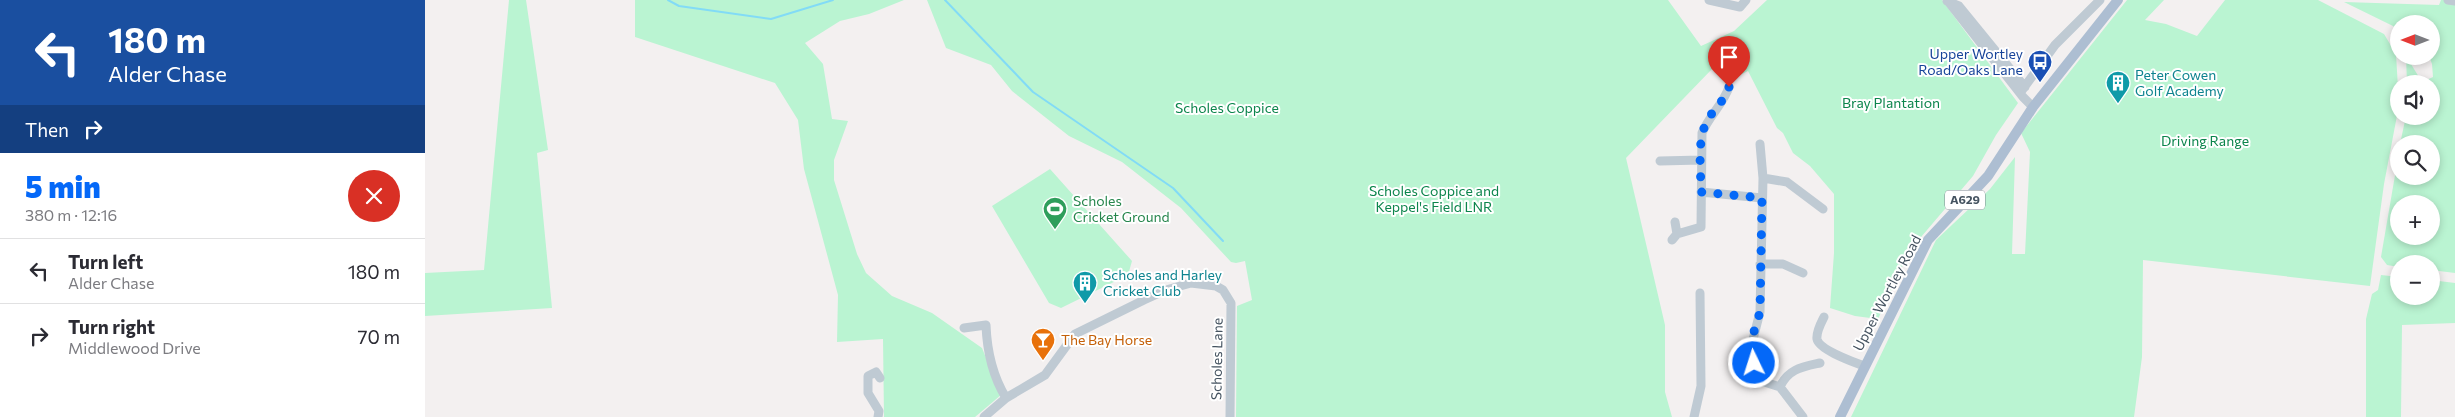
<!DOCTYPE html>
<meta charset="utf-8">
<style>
:root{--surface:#fff;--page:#f7f7f7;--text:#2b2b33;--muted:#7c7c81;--line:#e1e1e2;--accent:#0468f8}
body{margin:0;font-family:Commissioner,sans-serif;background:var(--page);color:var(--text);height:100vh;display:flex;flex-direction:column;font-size:19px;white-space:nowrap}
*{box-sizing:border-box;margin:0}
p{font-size:16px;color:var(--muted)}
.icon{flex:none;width:28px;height:28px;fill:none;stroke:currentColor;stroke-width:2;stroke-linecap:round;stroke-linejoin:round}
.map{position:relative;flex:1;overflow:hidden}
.panel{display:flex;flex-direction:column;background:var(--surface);width:425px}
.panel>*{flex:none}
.guide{background:#1a4fa0;color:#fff;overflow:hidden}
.needle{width:32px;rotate:270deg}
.controls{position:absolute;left:1965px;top:15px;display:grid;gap:10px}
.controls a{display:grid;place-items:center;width:50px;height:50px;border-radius:50%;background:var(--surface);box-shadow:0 2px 8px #0003;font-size:25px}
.pin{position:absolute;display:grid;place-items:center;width:42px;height:42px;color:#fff;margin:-51px -21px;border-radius:50% 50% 50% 0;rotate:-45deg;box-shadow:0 0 5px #0007}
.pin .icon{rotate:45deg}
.me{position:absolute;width:55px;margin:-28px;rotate:356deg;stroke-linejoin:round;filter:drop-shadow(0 0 4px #0008)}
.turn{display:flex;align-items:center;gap:18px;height:105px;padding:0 25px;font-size:22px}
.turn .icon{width:65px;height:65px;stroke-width:2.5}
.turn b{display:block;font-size:35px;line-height:42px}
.then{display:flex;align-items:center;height:48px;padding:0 25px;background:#0003;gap:10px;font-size:19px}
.round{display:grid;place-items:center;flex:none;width:52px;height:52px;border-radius:26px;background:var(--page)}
.overview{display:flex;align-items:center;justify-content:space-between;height:85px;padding:0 25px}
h1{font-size:30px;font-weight:800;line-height:38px;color:var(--accent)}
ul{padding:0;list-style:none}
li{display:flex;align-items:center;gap:15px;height:65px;padding:0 25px;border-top:1px solid var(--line)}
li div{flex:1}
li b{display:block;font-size:19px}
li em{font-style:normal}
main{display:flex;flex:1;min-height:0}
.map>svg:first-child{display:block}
</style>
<main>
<section class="panel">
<div class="guide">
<div class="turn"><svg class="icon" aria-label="left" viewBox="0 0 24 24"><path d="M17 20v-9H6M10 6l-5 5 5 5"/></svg><div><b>180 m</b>Alder Chase</div></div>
<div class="then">Then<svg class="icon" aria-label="right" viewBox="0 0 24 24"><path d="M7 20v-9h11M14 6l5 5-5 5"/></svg></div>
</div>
<div class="overview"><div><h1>5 min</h1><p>380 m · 12:16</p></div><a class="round" style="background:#d93025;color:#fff"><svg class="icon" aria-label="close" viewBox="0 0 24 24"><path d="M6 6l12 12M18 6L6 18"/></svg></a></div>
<ul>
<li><svg class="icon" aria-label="left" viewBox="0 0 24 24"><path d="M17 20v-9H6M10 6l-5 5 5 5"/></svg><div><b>Turn left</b><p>Alder Chase</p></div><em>180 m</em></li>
<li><svg class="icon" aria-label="right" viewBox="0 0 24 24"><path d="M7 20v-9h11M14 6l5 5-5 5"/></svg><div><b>Turn right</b><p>Middlewood Drive</p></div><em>70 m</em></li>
</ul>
</section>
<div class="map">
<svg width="2030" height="417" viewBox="0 0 2030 417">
<rect width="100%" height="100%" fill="#f3f0f0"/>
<path fill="#baf4d2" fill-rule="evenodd" d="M84 0H101L123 150 112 153 127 308 0 316V273L59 270Z
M210 0H479L444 14 415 21 380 43 398 64 407 119 423 121 409 160V180L432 254 441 273 467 296 507 313 557 348 576 395 550 417H459L458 339 412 342 413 295 379 169 373 120 350 83 210 37Z
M502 0H1243L1276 46 1309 31 1342 0H1517L1593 103 1571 135 1548 176 1485 250 1453 319 1430 316 1405 308 1409 253V194L1385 166 1368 153 1358 133 1352 128 1323 71 1311 77 1300 71 1298 68 1320 67V60H1314L1288 68 1201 158 1240 325V392L1247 417H811L812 306 827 300 820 261 811 263 806 262 756 208 697 162 644 136 587 91 566 65 521 48Z
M1702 0H1739L1720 20 1741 24 1772 36 1800 0H1893L1959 34 1971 54 1974 105 1959 184 1945 286 1718 260 1717 357 1709 417H1426L1511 240 1565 189 1590 157 1587 254H1600L1605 152 1596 133Z
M2016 0H2030V273L2006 270V264H1974V267L1962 265 1956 257 1974 152V176H2006V144H1975L1981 116H2006V84H1982L1981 56 1997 82 2008 77 2007 64 2004 56H2006V24H1974V32L1968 26 1919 2 2014 5ZM1974 204H2006V236H1974Z
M625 169 707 261 703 275 636 308 624 303 567 206Z
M1956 275 1974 277V296H2006V280L2030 283V323L1977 325 1976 417H1941V319L1947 294 1953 290Z"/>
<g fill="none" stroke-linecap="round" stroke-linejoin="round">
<path stroke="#82dbf6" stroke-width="2" d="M243 0 254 6 346 19 408 0
M520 0 608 92 748 188 798 241"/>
<path stroke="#bfcad3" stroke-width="9" d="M1284 0 1315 7 1321 0
M1522 0 1598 97 1608 107
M2023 0 2030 1
M1522 1 1534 6 1600 87
M1595 93 1630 45 1675 0
M1335 144 1338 178 1335 312 1326 347 1333 380 1355 387 1378 417
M1235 161 1276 160
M1338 178 1362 182 1398 209
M1276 192 1337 198
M1252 234 1276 227 1277 133C1284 116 1299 103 1304 87
M1247 240 1252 234 1250 222
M1335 264H1358L1378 273
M1399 317C1396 323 1391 332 1392 339 1394 350 1429 362 1439 366
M539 328 561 325C562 352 567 375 581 398
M1355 387C1363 369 1377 367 1395 363
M453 417 454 411 443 393V376L451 372 455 378
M559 417 581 398 620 375 650 334 719 300 741 290 766 283 791 286 798 290 806 303 805 417
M1269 417 1276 386 1275 293"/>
<path stroke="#adbed2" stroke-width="10" d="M1415 417 1503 240 1563 176 1608 107 1693 0"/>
</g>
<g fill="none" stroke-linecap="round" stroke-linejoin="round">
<path stroke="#0468f8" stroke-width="9" stroke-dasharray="0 16.2" d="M1304 87C1300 101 1288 109 1281 123 1272 143 1276 169 1276 192L1337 198 1335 312 1327 338 1329 363"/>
</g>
<defs>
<symbol id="bus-pin" viewBox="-11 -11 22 30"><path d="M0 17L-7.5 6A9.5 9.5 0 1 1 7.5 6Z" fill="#1a4fb4" stroke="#fff"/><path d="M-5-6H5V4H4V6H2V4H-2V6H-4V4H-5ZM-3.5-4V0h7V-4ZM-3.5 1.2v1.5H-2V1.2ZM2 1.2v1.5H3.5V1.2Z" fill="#fff"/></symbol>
<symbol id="building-pin" viewBox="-11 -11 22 30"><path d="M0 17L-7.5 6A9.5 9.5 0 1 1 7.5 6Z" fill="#0f9aa8" stroke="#fff"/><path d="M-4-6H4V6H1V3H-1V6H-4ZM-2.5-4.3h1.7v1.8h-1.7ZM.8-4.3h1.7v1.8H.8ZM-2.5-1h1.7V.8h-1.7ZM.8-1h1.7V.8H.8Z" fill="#fff"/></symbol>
<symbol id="stadium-pin" viewBox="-11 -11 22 30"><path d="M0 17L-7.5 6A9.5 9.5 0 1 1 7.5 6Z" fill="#2e9e5b" stroke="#fff"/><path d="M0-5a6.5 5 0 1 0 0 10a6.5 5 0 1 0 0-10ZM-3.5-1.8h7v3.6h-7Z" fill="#fff"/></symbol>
<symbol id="bar-pin" viewBox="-11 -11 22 30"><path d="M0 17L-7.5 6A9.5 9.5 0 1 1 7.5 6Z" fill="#e8710a" stroke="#fff"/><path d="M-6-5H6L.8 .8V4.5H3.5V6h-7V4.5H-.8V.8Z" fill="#fff"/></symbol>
</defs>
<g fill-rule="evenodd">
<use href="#bus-pin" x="1601" y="48" width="28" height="38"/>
<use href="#building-pin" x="1679" y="69" width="28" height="38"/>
<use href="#stadium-pin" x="616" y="195" width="28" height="38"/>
<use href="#building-pin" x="646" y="269" width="28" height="38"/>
<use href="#bar-pin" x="604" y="326" width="28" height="38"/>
</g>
<g text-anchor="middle" stroke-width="4" stroke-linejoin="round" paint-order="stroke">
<rect fill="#fff" stroke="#7d8790" stroke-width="1" x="1520" y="190.5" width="40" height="19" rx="4"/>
<g font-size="12" font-weight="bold" fill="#455360">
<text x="1540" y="204">A629</text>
</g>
<g font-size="14" fill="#164399" stroke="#fff" text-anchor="end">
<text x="1598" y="59">Upper Wortley<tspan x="1598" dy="16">Road/Oaks Lane</tspan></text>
</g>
<g font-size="14" fill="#0d838f" stroke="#fff" text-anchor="start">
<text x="1710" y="80">Peter Cowen<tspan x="1710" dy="16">Golf Academy</tspan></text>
<text x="678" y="280">Scholes and Harley<tspan x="678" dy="16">Cricket Club</tspan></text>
</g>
<g font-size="14" fill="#0c854c" stroke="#fff">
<text x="1466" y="108">Bray Plantation</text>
<text x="802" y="113">Scholes Coppice</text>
<text x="1780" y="146">Driving Range</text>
<text x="1009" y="196">Scholes Coppice and<tspan x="1009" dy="16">Keppel's Field LNR</tspan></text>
</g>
<g font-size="14" fill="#27864d" stroke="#fff" text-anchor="start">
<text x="648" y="206">Scholes<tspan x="648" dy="16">Cricket Ground</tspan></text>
</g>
<g font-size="14" fill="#455360" stroke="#fff">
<text transform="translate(1462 293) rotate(-62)" y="5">Upper Wortley Road</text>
<text transform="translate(792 359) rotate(-89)" y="5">Scholes Lane</text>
</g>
<g font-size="14" fill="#c56008" stroke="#fff" text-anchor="start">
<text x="636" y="345">The Bay Horse</text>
</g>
</g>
</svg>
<div class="controls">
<a><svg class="needle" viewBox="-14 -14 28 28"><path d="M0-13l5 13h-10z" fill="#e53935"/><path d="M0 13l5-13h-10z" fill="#7c7c81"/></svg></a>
<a><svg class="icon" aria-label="sound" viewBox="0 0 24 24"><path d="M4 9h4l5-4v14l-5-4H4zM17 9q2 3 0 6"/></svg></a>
<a><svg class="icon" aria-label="search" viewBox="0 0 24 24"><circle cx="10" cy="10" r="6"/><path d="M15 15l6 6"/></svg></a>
<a>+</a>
<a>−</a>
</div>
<div class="pin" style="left:1304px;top:87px;background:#d93025"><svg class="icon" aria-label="arrive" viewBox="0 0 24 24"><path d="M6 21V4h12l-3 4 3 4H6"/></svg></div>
<svg class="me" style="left:1329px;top:363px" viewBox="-20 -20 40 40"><circle r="17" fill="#0468f8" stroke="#fff" stroke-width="3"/><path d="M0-11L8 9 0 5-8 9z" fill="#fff"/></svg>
</div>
</main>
